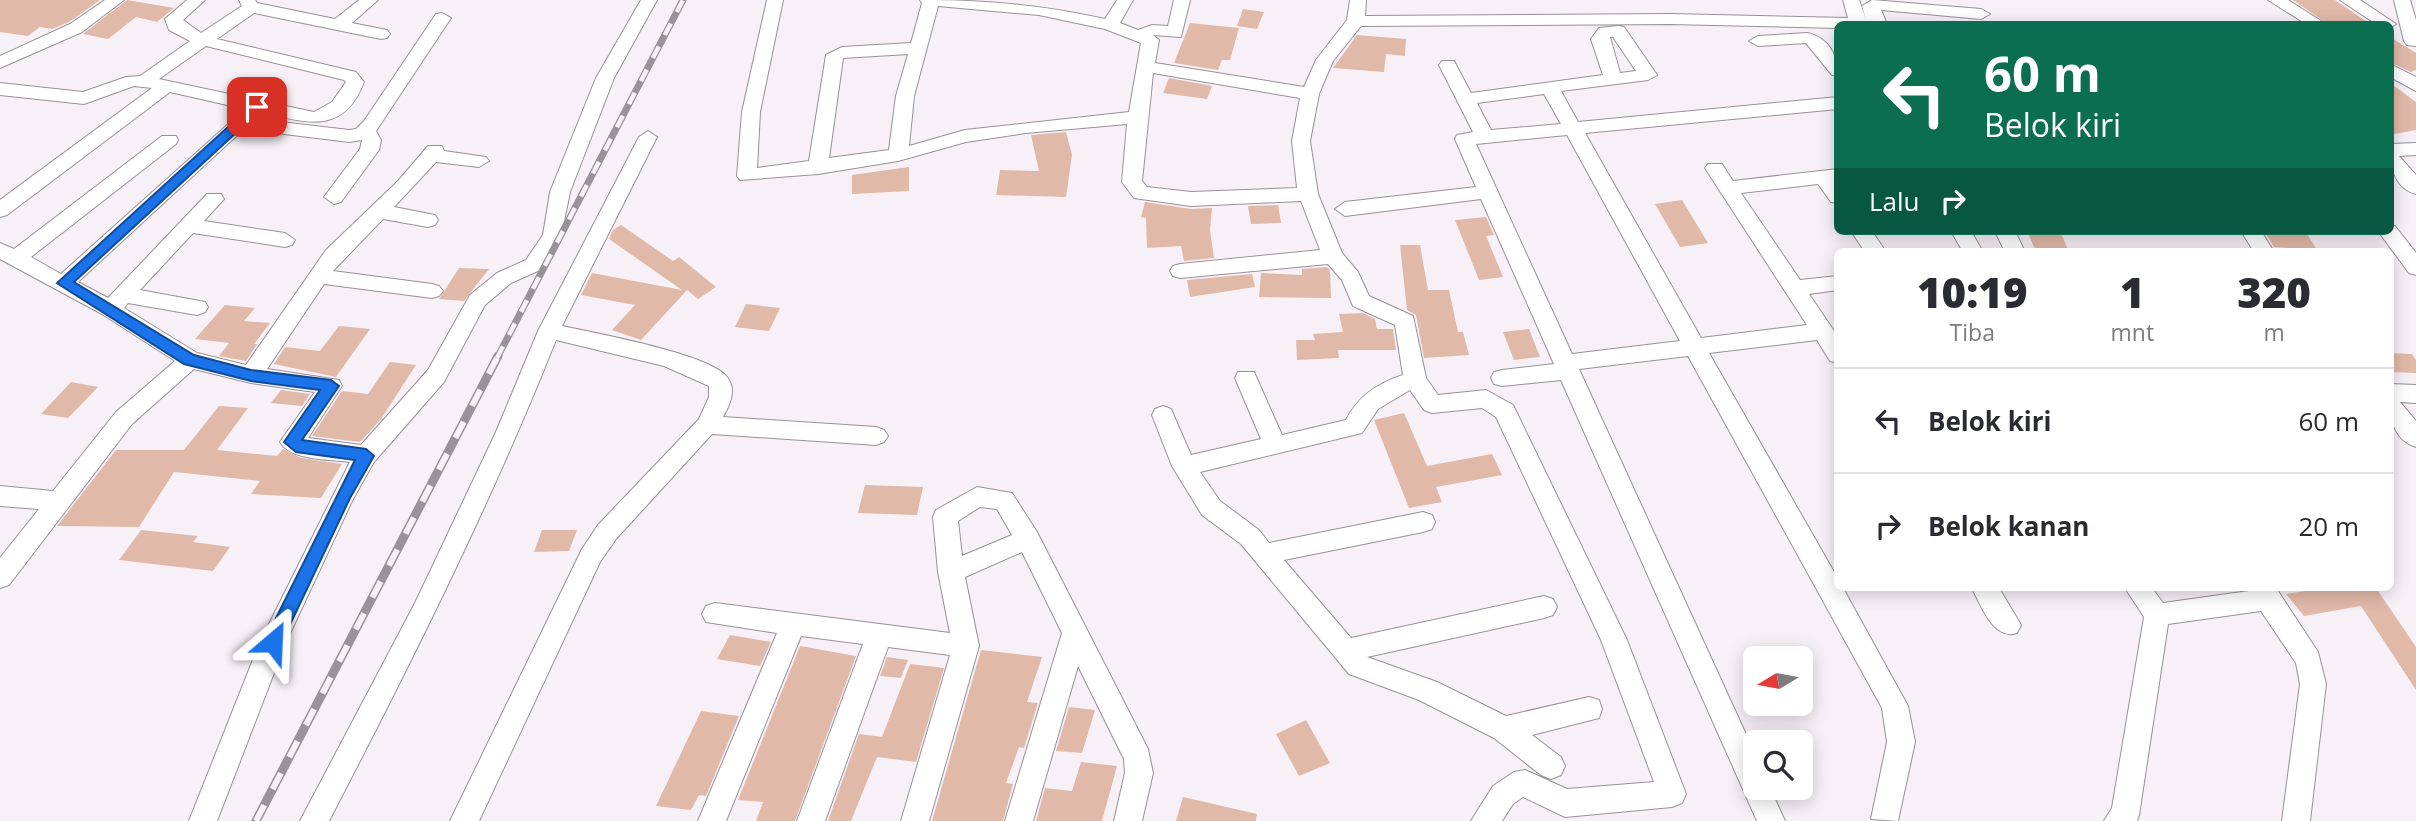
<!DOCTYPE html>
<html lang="id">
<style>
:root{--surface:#fff;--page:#f7f7f7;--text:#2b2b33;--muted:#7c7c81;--line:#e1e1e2}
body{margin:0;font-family:"Open Sans",sans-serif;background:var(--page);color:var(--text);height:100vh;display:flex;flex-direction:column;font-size:26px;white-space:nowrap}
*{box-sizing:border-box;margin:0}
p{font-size:23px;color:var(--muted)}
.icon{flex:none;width:38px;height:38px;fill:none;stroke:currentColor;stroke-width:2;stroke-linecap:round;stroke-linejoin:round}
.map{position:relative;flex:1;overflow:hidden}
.details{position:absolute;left:1834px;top:248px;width:560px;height:343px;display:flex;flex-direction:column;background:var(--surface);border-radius:10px;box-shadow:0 4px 18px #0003}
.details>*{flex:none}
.banner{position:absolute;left:1834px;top:21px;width:560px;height:214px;border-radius:10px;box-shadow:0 4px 18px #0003;background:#0b6e4f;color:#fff;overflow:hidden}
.needle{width:46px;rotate:260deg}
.controls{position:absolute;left:1743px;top:646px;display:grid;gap:14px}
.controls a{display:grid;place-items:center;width:70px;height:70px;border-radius:10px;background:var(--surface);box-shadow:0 4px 18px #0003;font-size:35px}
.pin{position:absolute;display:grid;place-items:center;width:60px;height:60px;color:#fff;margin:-30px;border-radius:14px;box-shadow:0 4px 10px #0006}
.me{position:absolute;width:77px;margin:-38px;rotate:26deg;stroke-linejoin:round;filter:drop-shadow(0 0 5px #0008)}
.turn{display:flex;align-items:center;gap:24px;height:147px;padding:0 35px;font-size:32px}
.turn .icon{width:91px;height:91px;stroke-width:2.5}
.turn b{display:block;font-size:49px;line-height:60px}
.then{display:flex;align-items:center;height:66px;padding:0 35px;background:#0003;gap:14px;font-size:26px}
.eta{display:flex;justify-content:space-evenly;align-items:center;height:119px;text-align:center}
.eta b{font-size:42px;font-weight:800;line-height:49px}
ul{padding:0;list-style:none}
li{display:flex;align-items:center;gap:21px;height:105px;padding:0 35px;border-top:2px solid var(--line)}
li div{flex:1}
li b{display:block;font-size:26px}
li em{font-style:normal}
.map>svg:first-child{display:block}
</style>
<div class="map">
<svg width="2416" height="821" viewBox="0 0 2416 821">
<rect width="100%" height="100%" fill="#f7f0f7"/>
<path fill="#e1b9a9" d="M0 0H100L69 22 52 29 40 27 28 36 0 32Z
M127 0 174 8 157 22 136 17 108 39 83 34Z
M2293 0H2335L2370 24H2328Z
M1243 9 1264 12 1257 29 1237 26Z
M1190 23 1239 28 1230 60H1222L1218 70 1174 63Z
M1357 35 1406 39 1405 56 1386 54 1384 72 1333 68Z
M2390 37 2416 53V70L2411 72 2390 62Z
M1169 78 1212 86 1207 99 1163 93Z
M2390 83 2416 102V130L2390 135Z
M1066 132 1072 155 1066 197 996 195 1000 170 1039 171 1031 135Z
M909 167V191L852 194V175Z
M1682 200 1708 243 1680 247 1655 204Z
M1145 202 1191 209 1212 208 1210 230 1214 258 1184 261 1181 246 1147 248 1146 218 1141 217Z
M1278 205 1281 223 1251 224 1248 206Z
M1486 217 1494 235 1486 236 1503 277 1479 280 1455 220Z
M621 225 673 261 679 257 716 287 698 299 687 290 641 340 612 330 635 305 581 295 592 273 682 290 609 239 613 230Z
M2027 231H2060L2069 252H2036Z
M2264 231 2306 232 2317 250 2274 247Z
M1400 245H1420L1428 290H1449L1458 332H1463L1469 355 1424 358 1416 315 1407 310Z
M1327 267 1330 270 1331 298 1259 297 1261 273 1302 275V269Z
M459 268 489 269 464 301 439 299Z
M1252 274 1255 287 1190 297 1187 280Z
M746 304 780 308 769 331 735 327Z
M225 305 255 308 244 321 270 323 254 344H257L246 361 219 356 229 343 195 339Z
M1363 313 1375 319 1377 329H1393L1396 350H1338L1339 358 1297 360 1296 340H1315L1313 334 1343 332 1339 314Z
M339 326 370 329 336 377 274 364 285 347 320 351Z
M1529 329 1540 357 1514 360 1503 332Z
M2390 353 2412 354 2416 360V373L2390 372Z
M390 362 416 365 381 419 360 442 312 436 342 391 368 394Z
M71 382 98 387 68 418 41 414Z
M281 390 310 394 302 406 271 403Z
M219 406 248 408 217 450 277 456 283 449 301 458 342 464 321 498 251 494 260 481 174 472 139 527 57 526 116 450H184Z
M1404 413 1427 466 1492 454 1502 475 1436 487 1442 502 1409 508 1374 420Z
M865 485 923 487 917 515 858 513Z
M141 530 198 536 193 542 230 547 213 571 119 560Z
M542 530H577L569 551 534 552Z
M2324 588H2376L2416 647V690L2361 606 2304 616 2286 594Z
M730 635 771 642 760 666 717 659Z
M800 646 856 656 795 821H756L763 802 738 800Z
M981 650 1042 657 1027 702 1038 703 1024 748 1019 747 1006 783 1013 784 1003 821H932Z
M887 657 908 660 901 678 880 676Z
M910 664 944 668 916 762 877 757 851 821H828L859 734 882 737Z
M1069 707 1095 710 1082 753 1056 751Z
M701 711 739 716 706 796 699 795 691 810 656 806Z
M1306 720 1330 763 1299 776 1276 734Z
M1081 762 1117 766 1102 821H1036L1045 788 1072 791Z
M1183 797 1257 814 1256 821H1176Z"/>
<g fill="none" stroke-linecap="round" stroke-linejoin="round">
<defs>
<path id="minor" d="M105 0H124L82 32 0 68V56L70 24Z
M187 0H205L183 20 201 33 242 6 239 0H255L257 3 335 19 359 0H378L352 23 387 30 390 34 387 38 381 39 254 13 217 39 356 72 364 82C343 137 304 122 260 112L255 119 349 130 356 129 364 121 436 14 442 13 451 18 376 131 381 140 379 150 341 202 334 204 324 197 360 149 362 140 349 142 244 129 78 282 108 298 207 194H221L224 199 204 221 285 233 295 240 292 245 285 247 193 233 140 290 205 302 208 307 205 312 197 315 128 303 124 308 197 353 246 365 326 250 398 181 428 146H442L444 151 486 157 489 161 479 167 436 162 394 207 435 215 438 220 435 225 428 227 383 219 333 271 432 284 439 286 443 291 439 296 432 298 324 284 267 369 339 380 342 386 308 438 361 445 428 370 470 295 497 273 526 260 543 235 550 192 596 78 641 0H657L614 78 570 192 560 241 540 270 511 283 485 305 444 382 374 462 353 499 286 642 217 821H189L260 642 350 462C330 459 291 461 280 442L315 392 251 383 194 369 132 424 9 585 0 588V558L39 509 0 506V486L53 491 116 412 175 361 102 314 0 259V243L14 249 162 136H176L178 140 176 144 31 257 61 274 245 109 170 92 7 215 0 217V200L152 88 134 86 84 104 0 95V83L83 92 126 77 140 76 190 41 169 30 165 19ZM206 46 344 80 346 82 332 102 314 112 159 79Z
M767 0H783L760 112 757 168 809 161 826 55 842 47 911 43 922 3 920 0C985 0 1041 5 1105 19L1117 0H1133L1120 23 1138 30 1152 25 1168 26 1174 0H1190L1181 37 1153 35 1159 40 1155 63 1304 87 1316 60 1347 20 1350 0H1366L1365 16 1670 14 1848 18 1843 0H1859L1866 19 1862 6 1872 0 1981 9 1990 14 1981 19 1881 10 1887 24H1838V28L1670 24 1361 26 1333 61 1319 94 1310 141 1318 194 1342 253 1358 272 1369 296 1413 316 1426 378 1438 395 1486 390 1513 405 1627 640 1686 794 1682 803 1672 807 1565 817 1523 797 1513 804 1502 821H1471L1493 786 1514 772 1525 770 1567 789 1654 782 1601 640 1496 417 1482 408 1432 413 1424 410 1410 390 1378 409 1362 433 1200 472 1220 501 1259 530 1269 543 1423 512 1432 515 1435 522 1432 529 1423 532 1284 560 1351 638 1544 596 1553 599 1557 607 1553 615 1544 618 1367 657 1437 682 1506 716 1589 697 1599 700 1602 709 1599 718 1532 735 1561 757 1565 766 1561 775 1551 779 1541 775 1494 738 1419 700 1349 674 1241 544 1202 515 1172 466 1152 415 1155 409 1163 406 1171 409 1191 455 1261 439 1235 378 1238 372H1254L1282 435 1346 420C1358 396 1378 383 1403 375L1395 325 1353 306 1342 280 1328 264 1180 278 1173 276 1170 271 1173 266 1180 264 1320 250 1301 201 1191 206 1134 198 1122 182 1127 124 1026 133 966 142 898 161 818 174 740 180 737 176 742 112ZM938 6 1039 15 1105 29 1141 43 1129 112 965 130 909 146 914 96ZM908 54 896 96 889 150 829 158 843 58ZM1153 73 1300 98 1292 141 1297 188 1191 192 1147 187 1142 181Z
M2268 0H2288L2326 24H2306Z
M2340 0H2360L2396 24 2390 28V24H2376Z
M2394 0H2410L2416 20V46L2407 45 2404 41Z
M1618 26 1624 27 1657 75 1648 80 1561 91 1578 122 1838 97V109L1585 133 1701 338 1807 325 1705 168 1708 164H1722L1733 181 1838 169V203L1831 202 1818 184 1741 193 1800 280 1838 276V290L1809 294 1838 337V363L1830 361 1817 340 1709 353 1838 579V588H1843L1908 706 1915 742 1898 821 1871 819 1887 742 1882 708 1688 356 1579 369 1755 754V788H1770L1785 821H1757L1561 380 1502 386 1494 384 1491 378 1494 372 1502 370 1554 364 1481 199 1345 216 1335 209 1345 202 1476 187 1455 139 1457 135 1473 132 1439 65 1442 61H1454L1471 93 1603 75 1591 39 1599 28ZM1610 37H1613L1636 71 1620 73ZM1544 94 1561 124 1491 130 1477 103ZM1567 135 1680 341 1572 354 1476 144Z
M1808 33C1829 38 1838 56 1838 76L1832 75 1806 43 1758 46 1749 41 1758 36Z
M2390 64 2416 77V91L2390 77Z
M648 131 657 137 562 326C594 333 710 354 727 377 737 390 730 404 723 417L876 427 884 430 888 436 884 442 876 445 712 434 616 539 600 562 479 821H450L582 549 598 525 699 419 709 397V386L664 366 556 340C490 506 411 663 329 821H300L415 603 496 432 538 331 639 137Z
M2416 143V155L2399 156 2416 175V194C2393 188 2390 164 2390 144Z
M2390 225 2395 226 2416 253V275L2409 273 2378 231H2390Z
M1851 231H1872L1886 252H1865Z
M1951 231H1971L1983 252H1963Z
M1995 231H2015L2025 252H2005Z
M2241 231H2261L2274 252H2254Z
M2390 384 2416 385V403L2400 402 2416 421V447C2388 438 2390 408 2390 384Z
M977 487 1012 493 1037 532 1148 749 1153 773 1142 821H1114L1125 773 1124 759 1078 666 1033 821H1005L1062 633 1022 552 965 577 979 646 929 821H901L950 655 888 647 825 821H797L863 644 801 636 726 821H698L777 633 706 622 702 614 706 606 715 603 950 633 938 572 933 517 936 510ZM980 507 997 509 1012 535 962 556 958 521Z
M1972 588H1999L2021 625 2017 633C1994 641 1981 606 1972 588Z
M2125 588H2152L2163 603 2249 591 2247 588H2274L2278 591 2318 652 2326 684 2310 821H2282L2300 684 2296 663 2261 611 2168 624 2139 815 2137 821H2104L2112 808 2144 617Z"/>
</defs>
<use href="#minor" stroke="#979197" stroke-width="2"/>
<use href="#minor" fill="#fff" fill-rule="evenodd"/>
<defs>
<path id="rail-far1" d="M497 358 683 0"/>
<path id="rail" d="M256 821 498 356"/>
</defs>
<use href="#rail-far1" stroke="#989398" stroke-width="7"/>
<use href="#rail" stroke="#989398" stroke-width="9"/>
<use href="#rail-far1" stroke="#f7f0f7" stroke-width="4.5" stroke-dasharray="13" stroke-linecap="butt"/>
<use href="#rail" stroke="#f7f0f7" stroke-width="6" stroke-dasharray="18" stroke-linecap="butt"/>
</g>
<path fill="#1a73e8" stroke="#114b97" stroke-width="2" d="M253 104 264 107 74 282 194 355 251 370 331 380 339 386 302 440 366 449 374 456 350 498 279 648H266L264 642 355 460 296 452 284 442 320 390 251 381 184 364 57 283Z"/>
</svg>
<div class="controls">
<a><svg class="needle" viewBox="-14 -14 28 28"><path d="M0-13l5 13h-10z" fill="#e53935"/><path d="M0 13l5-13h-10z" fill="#7c7c81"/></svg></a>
<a><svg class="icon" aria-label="search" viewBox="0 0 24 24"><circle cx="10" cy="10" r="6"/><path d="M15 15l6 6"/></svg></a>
</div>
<div class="pin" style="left:257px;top:107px;background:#d93025"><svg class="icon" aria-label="arrive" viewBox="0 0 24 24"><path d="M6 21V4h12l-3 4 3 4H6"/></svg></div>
<svg class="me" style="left:273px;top:642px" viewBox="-20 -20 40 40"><path d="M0-17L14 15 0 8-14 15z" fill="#1a73e8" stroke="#fff" stroke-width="4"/></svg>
<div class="banner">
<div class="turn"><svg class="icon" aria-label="left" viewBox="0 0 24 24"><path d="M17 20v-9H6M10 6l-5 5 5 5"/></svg><div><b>60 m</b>Belok kiri</div></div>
<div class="then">Lalu<svg class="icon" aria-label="right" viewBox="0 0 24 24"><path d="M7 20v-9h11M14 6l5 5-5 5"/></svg></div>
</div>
<section class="details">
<div class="eta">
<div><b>10:19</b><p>Tiba</p></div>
<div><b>1</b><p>mnt</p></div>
<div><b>320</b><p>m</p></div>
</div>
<ul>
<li><svg class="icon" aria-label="left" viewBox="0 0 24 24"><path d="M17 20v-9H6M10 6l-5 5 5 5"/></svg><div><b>Belok kiri</b></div><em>60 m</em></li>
<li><svg class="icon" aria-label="right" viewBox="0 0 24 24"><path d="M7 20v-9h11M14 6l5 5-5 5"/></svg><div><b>Belok kanan</b></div><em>20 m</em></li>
</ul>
</section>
</div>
